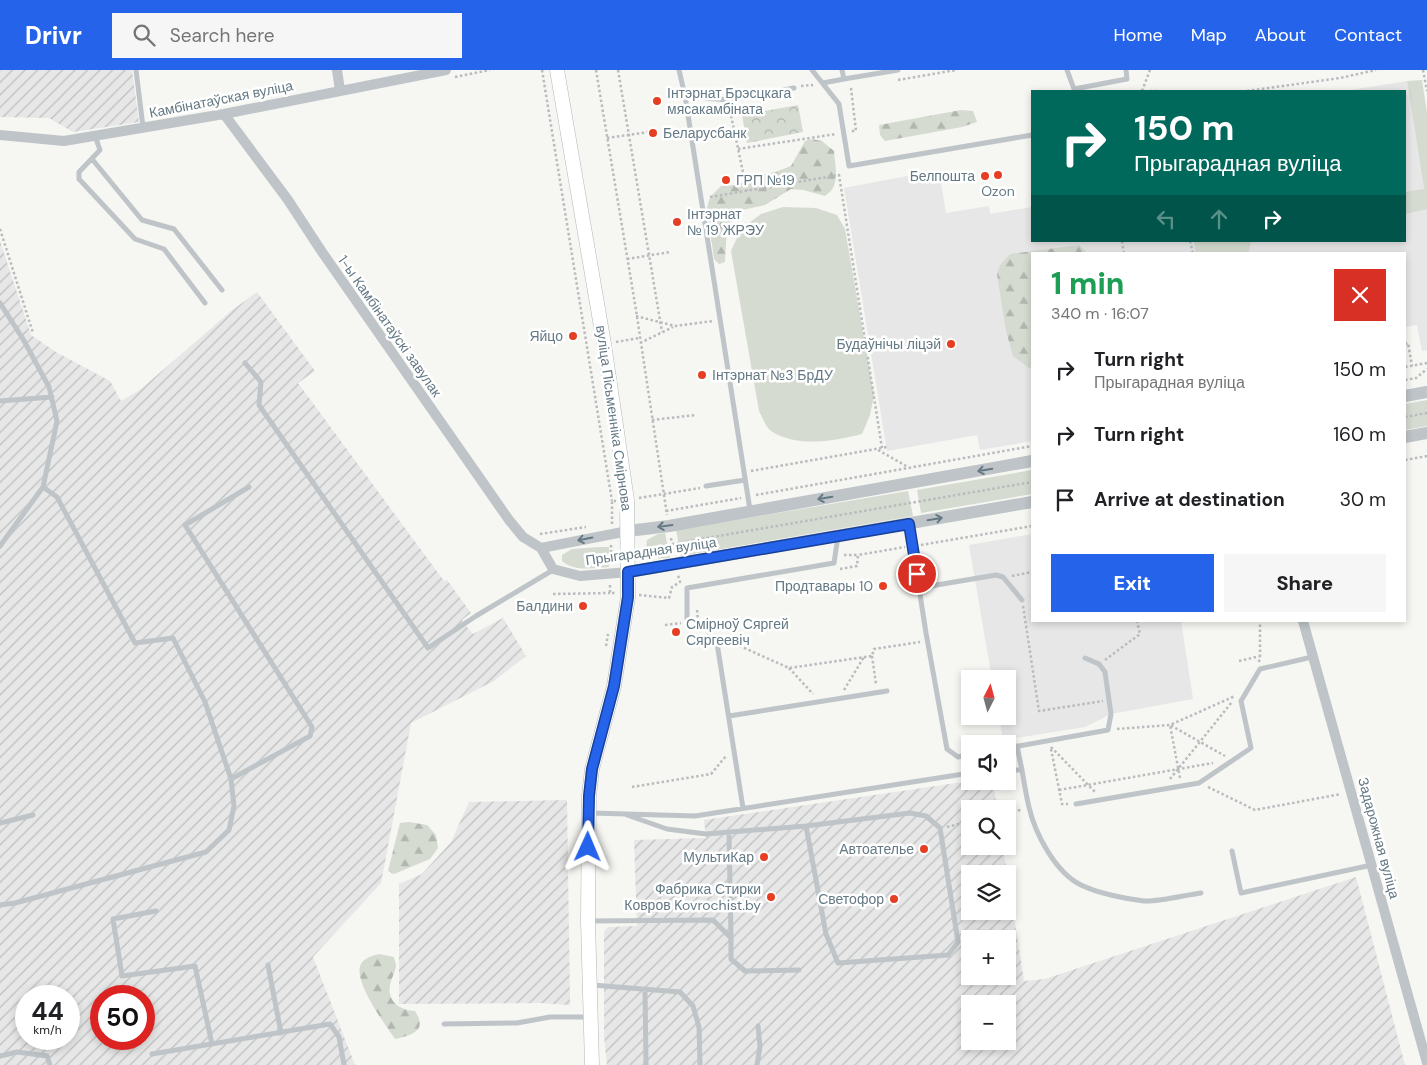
<!DOCTYPE html>
<meta charset="utf-8">
<style>
:root{--surface:#fff;--page:#f6f6f6;--text:#202124;--muted:#757577;--accent:#2563eb}
body{margin:0;font-family:"DM Sans",sans-serif;background:var(--page);color:var(--text);height:100vh;display:flex;flex-direction:column;font-size:19px;white-space:nowrap}
*{box-sizing:border-box;margin:0}
p{font-size:16px;color:var(--muted)}
.icon{flex:none;width:28px;height:28px;fill:none;stroke:currentColor;stroke-width:2;stroke-linecap:round;stroke-linejoin:round}
.map{position:relative;flex:1;overflow:hidden}
.panel{position:absolute;left:1031px;top:182px;width:375px;height:370px;display:flex;flex-direction:column;background:var(--surface);border-radius:0px;box-shadow:0 2px 8px #0003}
.panel>*{flex:none}
.banner{position:absolute;left:1031px;top:20px;width:375px;height:152px;border-radius:0px;box-shadow:0 2px 8px #0003;background:#00695c;color:#fff;overflow:hidden}
.needle{width:32px;rotate:6deg}
.tools{position:absolute;left:961px;top:600px;display:grid;gap:10px}
.tools a{display:grid;place-items:center;width:55px;height:55px;border-radius:0px;background:var(--surface);box-shadow:0 2px 8px #0003;font-size:25px}
.speed{position:absolute;left:15px;top:915px;display:flex;gap:10px;font-size:25px;font-weight:700;text-align:center}
.speed>*{display:grid;place-content:center;width:65px;height:65px;border-radius:50%;background:var(--surface);box-shadow:0 2px 8px #0003;line-height:1}
.speed small{font-size:12px;font-weight:400}
.speed .limit{border:8px solid #d22;background:#fff;color:#111}
.pin{position:absolute;display:grid;place-items:center;width:42px;height:42px;color:#fff;margin:-21px;border:2px solid #fff;border-radius:50%;box-shadow:0 1px 5px #0007}
.me{position:absolute;width:55px;margin:-28px;rotate:1deg;stroke-linejoin:round;filter:drop-shadow(0 0 4px #0008)}
.turn{display:flex;align-items:center;gap:18px;height:105px;padding:0 20px;font-size:22px}
.turn .icon{width:65px;height:65px;stroke-width:2.5}
.turn b{display:block;font-size:35px;line-height:42px}
.lanes{display:flex;align-items:center;height:48px;padding:0 20px;background:#0003;justify-content:center;gap:25px;direction:ltr}
.lanes .off{opacity:.35}
.round{display:grid;place-items:center;flex:none;width:52px;height:52px;border-radius:0px;background:var(--page)}
.overview{display:flex;align-items:center;justify-content:space-between;height:85px;padding:0 20px}
h1{font-size:30px;font-weight:800;line-height:38px;color:#1e9e55}
.cta{display:flex;gap:10px;margin-top:auto;padding:10px 20px}
.cta a{flex:1;height:58px;border-radius:0px;background:var(--accent);color:#fff;font-size:20px;font-weight:800;line-height:58px;text-align:center}
.cta a+a{background:var(--page);color:var(--text)}
ul{padding:0;list-style:none}
li{display:flex;align-items:center;gap:15px;height:65px;padding:0 20px}
li div{flex:1}
li b{display:block;font-size:19px}
li em{font-style:normal}
header{display:flex;align-items:center;gap:30px;box-sizing:border-box;height:70px;padding:0 25px;background:var(--accent);color:#fff}
header strong{font-size:24px}
nav{display:flex;gap:28px;margin-inline-start:auto;font-size:18px}
.search{width:350px;height:45px;background:var(--page);display:flex;align-items:center;gap:12px;box-sizing:border-box;padding:0 18px;border-radius:0px;color:var(--muted);font-size:19px}
.map>svg:first-child{display:block}
</style>
<header>
<strong>Drivr</strong>
<div class="search"><svg class="icon" aria-label="search" viewBox="0 0 24 24"><circle cx="10" cy="10" r="6"/><path d="M15 15l6 6"/></svg>Search here</div>
<nav><a>Home</a><a>Map</a><a>About</a><a>Contact</a></nav>
</header>
<div class="map">
<svg width="1427" height="995" viewBox="0 0 1427 995">
<defs>
<pattern id="industrial-furrows" width="10" height="10" patternUnits="userSpaceOnUse" patternTransform="scale(1.25)"><rect width="10" height="10" fill="#e6e7e6"/><path d="M-1 1l2-2M0 10L10 0M9 11l2-2" fill="none" stroke="#bec0c0"/></pattern>
<pattern id="forest-firs" width="22" height="20" patternUnits="userSpaceOnUse" patternTransform="scale(1.25)"><rect width="22" height="20" fill="#d6dbd1"/><path d="M5 1l3.5 6h-7zM16 11l3.5 6h-7z" fill="#b1b6af"/></pattern>
<pattern id="park-crowns" width="20" height="18" patternUnits="userSpaceOnUse" patternTransform="scale(1.25)"><rect width="20" height="18" fill="#d6dbd1"/><path d="M2 6a3 3 0 1 1 6 0M12 15a3 3 0 1 1 6 0" fill="none" stroke="#b1b6af"/></pattern>
</defs>
<rect width="100%" height="100%" fill="#f6f6f2"/>
<path fill="#e6e7e6" d="M1407 11 1427 139V280L1422 281 1417 255 1405 257V184H1032V371L980 380 977 365 887 381 844 118 939 100 946 143 989 136 990 144 1032 137V171H1405V21H1345Z
M1032 464V551H1181L1193 629 1111 644 1085 657 1003 670 999 646H1008V609H992L969 475Z"/>
<path fill="url(#industrial-furrows)" fill-rule="evenodd" d="M0 0H132L139 52 73 62 49 48 0 47Z
M0 171 31 265 56 282 110 311 121 331 141 319 231 241 257 222 315 301 298 313 444 511 447 510 471 543 462 550 467 557 473 564 503 548 526 586 494 611 411 653 381 813 313 887 355 995H0ZM26 926H69V969H26ZM101 926H144V969H101Z
M970 711H993L997 739H970V776H1003L1007 804H970V841H1008V807L1024 911 1045 909 1356 807 1405 995H607L604 966V862L608 857 637 856 634 770 706 768 704 750ZM970 869H1008V906H970ZM970 934H1008V971H970Z
M567 730 570 935 541 933 399 934V814L422 804 451 772 469 732Z"/>
<path fill="#d6dbd1" d="M1422 10 1427 43V139L1405 144V122L1424 119 1407 11Z
M783 137 816 138 837 145 845 159 874 326 870 345 862 364C834 371 797 378 771 361 766 357 762 347 759 341L731 181 741 159 761 144Z
M1194 171H1251L1249 181 1247 184H1196Z
M1427 330V356L1405 360V334Z
M1032 400V424L921 443 917 420Z
M908 421 913 446 681 486 676 460Z
M665 463 670 488C654 489 644 488 647 470L658 464Z
M599 477H609V497C594 498 574 502 562 491V485L572 479Z"/>
<path fill="url(#forest-firs)" d="M961 40 973 41 977 52 962 57 885 71 880 65 879 55Z
M812 69 822 71 834 81C835 96 841 117 825 126L803 120 791 119 765 135 742 140 727 156 725 192 719 194 714 189 707 138 710 127 721 116 737 115 756 106 775 102 791 96 805 71Z
M1079 175 1089 184H1032V298H1029L1013 286 1006 261 997 204 1000 195 1010 184Z
M409 752 427 755 436 765 438 778 430 789 394 804 388 801 400 753Z
M379 884 394 887C394 890 396 892 396 895 396 902 391 908 390 915 387 932 400 940 415 941 428 961 412 965 395 969 385 954 355 914 360 896 363 888 372 886 379 884Z"/>
<path fill="url(#park-crowns)" d="M798 35 803 62 747 73 742 45Z"/>
<g fill="none" stroke-linecap="round" stroke-linejoin="round">
<defs>
<path id="secondary" d="M557 0 604 274 627 430 628 527 614 616 592 699 589 726 588 851 592 995"/>
</defs>
<use href="#secondary" stroke="#b1b8bb" stroke-width="15"/>
<path stroke="#b8bcbe" stroke-width="2.5" stroke-dasharray="2.5 2.5" stroke-linecap="butt" d="M542 0 612 431
M596 0 636 240 667 445
M618 0 662 262
M1423 0 1427 21
M455 7 490 0
M898 10 956 0
M801 16 813 15
M851 18 856 61H851
M1142 21 1150 0
M1150 21H1158
M1247 21 1340 8 1376 0
M729 36 747 121
M607 68 649 62
M738 79 836 64
M710 127 839 105 882 378
M0 159 33 263
M1122 171 1124 184
M1190 171 1193 184
M627 189 670 182
M636 246 675 256 713 251
M616 272 639 268
M640 273 673 257
M1405 274 1408 273 1412 296
M1405 297 1427 293
M1405 310 1416 308 1427 299
M1405 347 1427 343
M652 350 696 345
M878 380 908 397
M1405 390 1427 386
M751 401 887 377
M756 425 1032 376
M639 428 700 418
M666 441 741 428
M612 454V431H616
M540 464 586 457
M671 468 673 482
M672 474 1032 412
M611 475V494
M921 475 1032 456
M844 485H858
M840 499 857 496 858 485 905 477
M1012 506 1032 502
M610 515V523H616
M553 524 610 523
M639 525 669 528 672 517 680 512 678 505
M1023 536 1039 641 1103 631
M697 540 698 551
M698 551 712 568
M665 555 681 553
M725 573H733L789 598 872 586 874 579 920 572
M606 576 608 564
M872 586 876 614
M1105 590 1140 564 1137 551
M1239 591 1260 586
M1259 592 1260 586V551
M789 598 813 624
M844 620 864 587
M1117 659 1170 655 1235 626
M1051 677 1096 723
M1051 679 1062 734H1068
M1180 708 1170 655 1225 686
M1170 709 1232 632
M632 717 711 704 726 686
M1208 717 1255 740 1341 724
M1059 720 1213 693
M1008 742 1021 740
M947 757 970 751"/>
<path stroke="#bec4c7" stroke-width="5" d="M136 0 143 57
M679 0 685 26 727 30 794 18
M812 0 839 34 849 96 1032 65
M842 0 844 9 898 0
M1067 0 1074 19 1127 9 1126 0
M823 13 844 9
M685 26 750 440
M95 66 100 80 79 102V109L135 169 164 179 205 233
M92 89 142 150 174 159 222 220
M0 233 23 269 49 317 57 351 43 417 0 476
M245 293 261 312 259 335 428 578 476 546 553 500
M0 331 52 327
M706 416 745 410
M909 454 926 563 947 679 958 687 970 684
M919 518 996 505 1003 507 1022 530
M687 549V518L834 493 838 466
M717 573 743 738
M729 646 887 621
M1017 676 1022 700
M1008 678 1108 660 1111 644 1105 602 1099 594 1085 588
M1008 700H1022C1024 712 1026 725 1029 737 1035 764 1056 803 1081 815 1097 823 1126 829 1144 831 1159 832 1185 825 1201 823
M231 709 310 666 312 657 185 455 249 417
M1076 734 1199 713 1251 678 1241 631 1260 599 1312 587
M591 743 695 746 970 703
M627 745 667 759 706 764 806 756 910 743 926 746 940 758 958 872 948 885 838 893 826 864 806 756
M0 753 33 745
M729 763 731 867
M1232 781 1241 823 1372 795
M0 835 15 833 206 782 229 760 234 736 231 709 205 632 173 568 135 573 57 427 43 417
M156 841 113 849 122 906 195 896 212 974
M588 851 713 850 731 868V889L745 901 799 900
M268 895 281 963
M592 915 680 922 693 936 699 957 700 995
M645 919 646 995
M444 954 517 953 550 947H589
M152 984 330 954 339 967 344 995
M0 986 17 982 47 986 50 995
M757 995 760 977 758 956"/>
<path stroke="#bec4c7" stroke-width="10" d="M337 0 340 20
M224 44 288 130 322 182 509 450 523 467 541 478 553 499 580 506 629 502
M0 65 64 71 224 44 446 0
M541 478 628 461
M1303 551 1427 993"/>
<path stroke="#bec4c7" stroke-width="12" d="M1405 326 1427 322
M1405 367 1427 363
M628 461 669 456 1032 391
M629 502 1032 432"/>
<use href="#secondary" stroke="#fff" stroke-width="14"/>
</g>
<defs><path id="oneway-shaft" d="M-6 0H5M1.5-3L5.5 0L1.5 3" fill="none" stroke-width="1.6" stroke-linecap="round" stroke-linejoin="round" transform="scale(1.25)"/></defs>
<g stroke="#647984">
<use href="#oneway-shaft" transform="translate(985 400) rotate(170)"/>
<use href="#oneway-shaft" transform="translate(825 428) rotate(170)"/>
<use href="#oneway-shaft" transform="translate(935 449) rotate(-10)"/>
<use href="#oneway-shaft" transform="translate(665 456) rotate(172)"/>
<use href="#oneway-shaft" transform="translate(585 469) rotate(169)"/>
</g>
<g fill="none" stroke-linecap="round" stroke-linejoin="round">
<defs>
<path id="route" d="M588 777 589 726 592 699 614 616 628 527V502L909 454 917 504"/>
</defs>
<use href="#route" stroke="#184099" stroke-width="12"/>
<use href="#route" stroke="#2563eb" stroke-width="9"/>
</g>
<g fill="#e63e22" stroke="#fff" stroke-width="2">
<circle cx="657" cy="31" r="5"/>
<circle cx="653" cy="63" r="5"/>
<circle cx="998" cy="105" r="5"/>
<circle cx="985" cy="106" r="5"/>
<circle cx="726" cy="110" r="5"/>
<circle cx="677" cy="152" r="5"/>
<circle cx="573" cy="266" r="5"/>
<circle cx="951" cy="274" r="5"/>
<circle cx="702" cy="305" r="5"/>
<circle cx="883" cy="516" r="5"/>
<circle cx="583" cy="536" r="5"/>
<circle cx="676" cy="562" r="5"/>
<circle cx="924" cy="779" r="5"/>
<circle cx="764" cy="787" r="5"/>
<circle cx="771" cy="827" r="5"/>
<circle cx="894" cy="829" r="5"/>
</g>
<g text-anchor="middle" stroke-width="5" stroke-linejoin="round" paint-order="stroke">
<g font-size="14" fill="#647984" stroke="#fff" text-anchor="end">
<text x="667" y="28" text-anchor="start">Інтэрнат Брэсцкага<tspan x="667" dy="16">мясакамбіната</tspan></text>
<text x="663" y="68" text-anchor="start">Беларусбанк</text>
<text x="975" y="111">Белпошта</text>
<text x="736" y="115" text-anchor="start">ГРП №19</text>
<text x="998" y="126" text-anchor="middle">Ozon</text>
<text x="687" y="149" text-anchor="start">Інтэрнат<tspan x="687" dy="16">№ 19 ЖРЭУ</tspan></text>
<text x="563" y="271">Яйцо</text>
<text x="941" y="279">Будаўнічы ліцэй</text>
<text x="712" y="310" text-anchor="start">Інтэрнат №3 БрДУ</text>
<text x="873" y="521">Продтавары 10</text>
<text x="573" y="541">Балдини</text>
<text x="686" y="559" text-anchor="start">Смірноў Сяргей<tspan x="686" dy="16">Сяргеевіч</tspan></text>
<text x="914" y="784">Автоателье</text>
<text x="754" y="792">МультиКар</text>
<text x="761" y="824">Фабрика Стирки<tspan x="761" dy="16">Ковров Kovrochist.by</tspan></text>
<text x="884" y="834">Светофор</text>
</g>
<g font-size="14" fill="#647984" stroke="#fff">
<text transform="translate(221 29) rotate(-11)" y="5">Камбінатаўская вуліца</text>
<text transform="translate(390 256) rotate(55)" y="5">1-ы Камбінатаўскі завулак</text>
<text transform="translate(614 348) rotate(82)" y="5">вуліца Пісьменніка Смірнова</text>
<text transform="translate(651 481) rotate(-8)" y="5">Прыгарадная вуліца</text>
<text transform="translate(1379 768) rotate(75)" y="5">Задарожная вуліца</text>
</g>
</g>
</svg>
<div class="tools">
<a><svg class="needle" viewBox="-14 -14 28 28"><path d="M0-13l5 13h-10z" fill="#e53935"/><path d="M0 13l5-13h-10z" fill="#757577"/></svg></a>
<a><svg class="icon" aria-label="sound" viewBox="0 0 24 24"><path d="M4 9h4l5-4v14l-5-4H4zM17 9q2 3 0 6"/></svg></a>
<a><svg class="icon" aria-label="search" viewBox="0 0 24 24"><circle cx="10" cy="10" r="6"/><path d="M15 15l6 6"/></svg></a>
<a><svg class="icon" aria-label="layers" viewBox="0 0 24 24"><path d="M12 4l9 5-9 5-9-5zM3 14l9 5 9-5"/></svg></a>
<a>+</a>
<a>−</a>
</div>
<div class="speed"><div>44<small>km/h</small></div><div class="limit">50</div></div>
<div class="pin" style="left:917px;top:504px;background:#d93025"><svg class="icon" aria-label="arrive" viewBox="0 0 24 24"><path d="M6 21V4h12l-3 4 3 4H6"/></svg></div>
<svg class="me" style="left:588px;top:777px" viewBox="-20 -20 40 40"><path d="M0-17L14 15 0 8-14 15z" fill="#2563eb" stroke="#fff" stroke-width="4"/></svg>
<div class="banner">
<div class="turn"><svg class="icon" aria-label="right" viewBox="0 0 24 24"><path d="M7 20v-9h11M14 6l5 5-5 5"/></svg><div><b>150 m</b>Прыгарадная вуліца</div></div>
<div class="lanes"><svg class="icon off" aria-label="left" viewBox="0 0 24 24"><path d="M17 20v-9H6M10 6l-5 5 5 5"/></svg><svg class="icon off" aria-label="ahead" viewBox="0 0 24 24"><path d="M12 20V5M6 11l6-6 6 6"/></svg><svg class="icon" aria-label="right" viewBox="0 0 24 24"><path d="M7 20v-9h11M14 6l5 5-5 5"/></svg></div>
</div>
<section class="panel">
<div class="overview"><div><h1>1 min</h1><p>340 m · 16:07</p></div><a class="round" style="background:#d93025;color:#fff"><svg class="icon" aria-label="close" viewBox="0 0 24 24"><path d="M6 6l12 12M18 6L6 18"/></svg></a></div>
<ul>
<li><svg class="icon" aria-label="right" viewBox="0 0 24 24"><path d="M7 20v-9h11M14 6l5 5-5 5"/></svg><div><b>Turn right</b><p>Прыгарадная вуліца</p></div><em>150 m</em></li>
<li><svg class="icon" aria-label="right" viewBox="0 0 24 24"><path d="M7 20v-9h11M14 6l5 5-5 5"/></svg><div><b>Turn right</b></div><em>160 m</em></li>
<li><svg class="icon" aria-label="arrive" viewBox="0 0 24 24"><path d="M6 21V4h12l-3 4 3 4H6"/></svg><div><b>Arrive at destination</b></div><em>30 m</em></li>
</ul>
<div class="cta"><a>Exit</a><a>Share</a></div>
</section>
</div>
